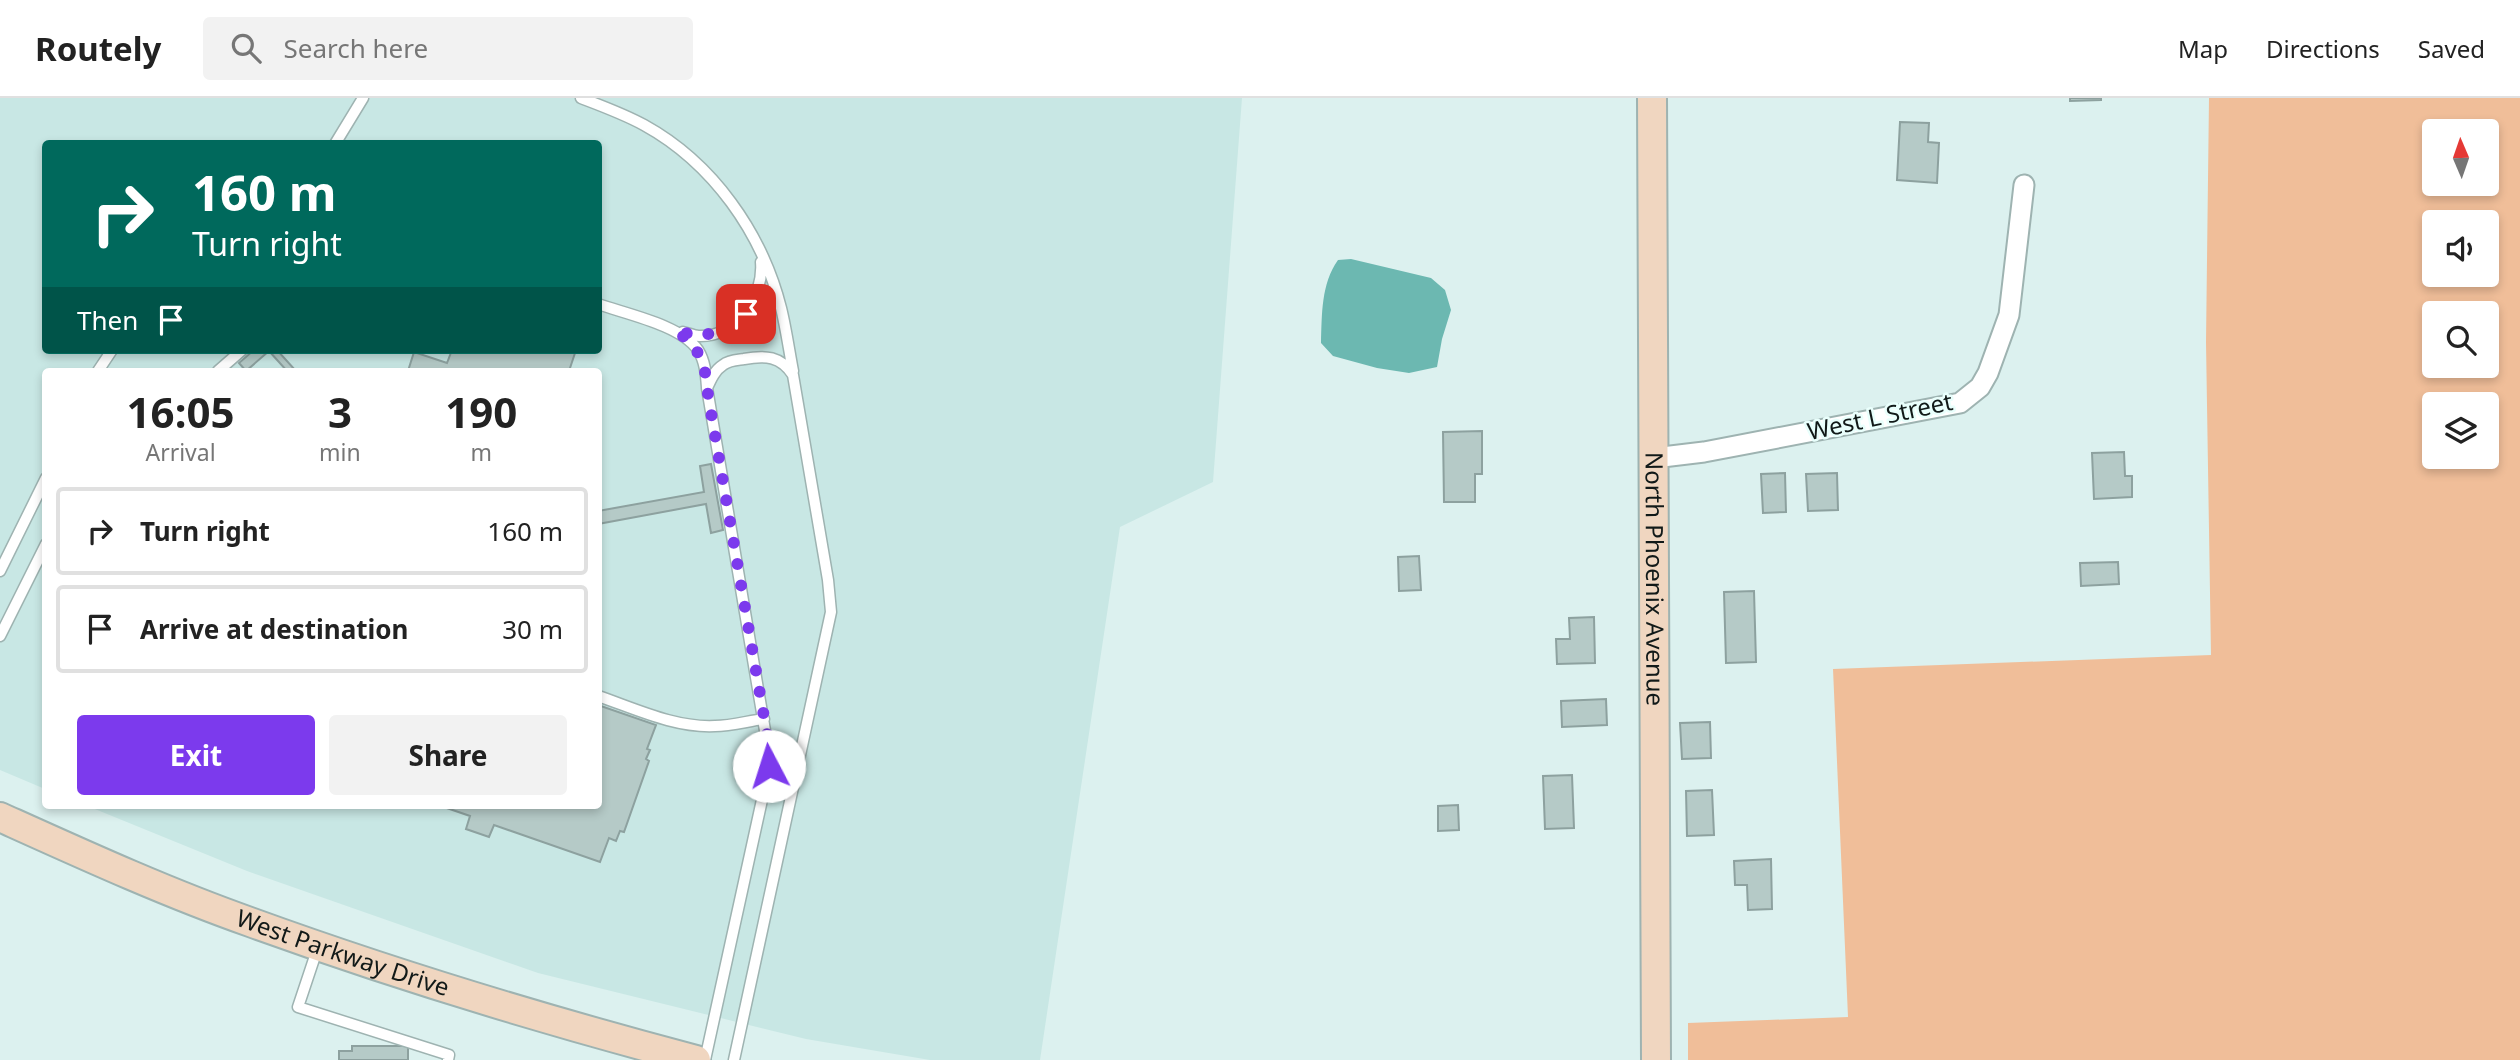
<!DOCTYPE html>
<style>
:root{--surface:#fff;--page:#f2f2f2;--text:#222;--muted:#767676;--line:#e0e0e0;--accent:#7c3aed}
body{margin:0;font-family:"Noto Sans",sans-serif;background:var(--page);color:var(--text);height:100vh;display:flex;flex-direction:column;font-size:26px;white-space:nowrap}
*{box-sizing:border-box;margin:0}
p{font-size:23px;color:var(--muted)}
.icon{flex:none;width:38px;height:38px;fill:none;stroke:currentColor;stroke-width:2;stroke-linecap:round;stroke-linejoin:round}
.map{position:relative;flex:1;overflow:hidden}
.drawer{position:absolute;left:42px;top:270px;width:560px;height:441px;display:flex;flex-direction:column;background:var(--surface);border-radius:7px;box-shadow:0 4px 10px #0003}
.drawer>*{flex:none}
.banner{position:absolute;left:42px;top:42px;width:560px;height:214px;border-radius:7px;box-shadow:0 4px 10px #0003;background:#00695c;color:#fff;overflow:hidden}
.needle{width:46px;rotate:358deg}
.fabs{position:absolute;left:2422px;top:21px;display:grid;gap:14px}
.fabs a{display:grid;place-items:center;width:77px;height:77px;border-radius:7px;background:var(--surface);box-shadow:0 4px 10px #0003;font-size:35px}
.pin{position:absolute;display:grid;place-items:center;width:60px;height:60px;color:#fff;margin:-30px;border-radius:14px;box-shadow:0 4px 10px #0006}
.me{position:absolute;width:77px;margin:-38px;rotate:355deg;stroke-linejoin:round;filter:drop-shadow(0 0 5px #0008)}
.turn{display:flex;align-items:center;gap:24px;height:147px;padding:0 35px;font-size:32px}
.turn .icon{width:91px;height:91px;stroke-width:2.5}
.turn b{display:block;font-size:49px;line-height:60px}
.then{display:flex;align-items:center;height:66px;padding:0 35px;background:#0003;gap:14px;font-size:26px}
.eta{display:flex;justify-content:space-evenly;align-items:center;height:119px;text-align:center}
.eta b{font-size:42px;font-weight:700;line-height:49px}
.primary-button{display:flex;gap:14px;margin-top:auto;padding:14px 35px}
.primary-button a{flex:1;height:80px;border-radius:7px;background:var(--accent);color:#fff;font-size:28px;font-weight:700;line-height:80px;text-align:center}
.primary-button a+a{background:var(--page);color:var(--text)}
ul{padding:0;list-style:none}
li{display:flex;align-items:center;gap:21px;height:88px;margin:0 14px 10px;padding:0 21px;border:4px solid var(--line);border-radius:7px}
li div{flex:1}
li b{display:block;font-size:26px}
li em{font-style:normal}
header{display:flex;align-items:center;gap:42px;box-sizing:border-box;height:98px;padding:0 35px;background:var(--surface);border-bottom:2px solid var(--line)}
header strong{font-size:33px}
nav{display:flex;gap:38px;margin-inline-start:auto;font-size:24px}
.search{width:490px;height:63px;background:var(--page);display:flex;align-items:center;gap:18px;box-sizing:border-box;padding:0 24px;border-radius:7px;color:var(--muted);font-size:26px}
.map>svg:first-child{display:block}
</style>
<header>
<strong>Routely</strong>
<div class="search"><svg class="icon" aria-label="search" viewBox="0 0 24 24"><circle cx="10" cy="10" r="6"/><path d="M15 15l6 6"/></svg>Search here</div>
<nav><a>Map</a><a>Directions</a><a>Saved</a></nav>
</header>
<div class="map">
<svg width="2520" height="962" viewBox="0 0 2520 962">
<rect width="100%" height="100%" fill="#dcf1ef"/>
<path fill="#c8e7e4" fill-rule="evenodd" d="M0 0H1242L1213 384 1120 429 1040 962H930L806 941 538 875 247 773 85 707H598V273H46L45 691 0 672ZM46 46H598V252H46Z"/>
<path fill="#f0be99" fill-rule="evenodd" d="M2209 0H2520V962H1688V925L1848 919 1833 571 2211 557 2206 244ZM2434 33H2487V86H2434ZM2434 124H2487V177H2434ZM2434 215H2487V268H2434ZM2434 306H2487V359H2434Z"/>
<path fill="#6cb8b1" d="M1351 161 1431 180 1445 192 1451 212 1442 241 1437 269 1409 275 1377 270 1333 258 1321 245C1322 216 1321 186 1338 162Z"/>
<path fill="#b5cac7" stroke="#8da19f" stroke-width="2" d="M2070 0H2101V2L2070 3Z
M1900 24 1929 25 1928 44 1939 45 1937 85 1897 82Z
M254 252H277L296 273H287L269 253 246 273 239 265Z
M452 252H576L569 273H408L414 254 447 265Z
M1482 333V376H1475V404H1444L1443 334Z
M2124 354 2125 378H2132V399L2094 401 2092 355Z
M711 366 723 432 711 435 706 406 598 426V413L704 394 700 368Z
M1785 375 1786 414 1763 415 1761 376Z
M1837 375 1838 412 1808 413 1806 376Z
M1419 458 1421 492 1399 493 1398 459Z
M2118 464 2119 486 2081 488 2080 465Z
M1754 493 1756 564 1726 565 1724 494Z
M1594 519 1595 565 1557 566 1556 541H1570L1569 520Z
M1606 601 1607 627 1562 629 1561 603Z
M598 607 656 627 647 651 650 652 646 661 649 663 624 734 620 733 616 743 609 740 600 764 494 727 489 739 466 731 470 718 438 707H598Z
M1710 624 1711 660 1682 661 1680 625Z
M1572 677 1574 730 1545 731 1543 678Z
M1712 692 1714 737 1687 738 1686 693Z
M1458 707 1459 732 1438 733V708Z
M1771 761 1772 811 1748 812 1747 787H1735L1734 763Z
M352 948H408V962H339V953H352Z"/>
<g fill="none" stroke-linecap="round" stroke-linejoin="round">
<defs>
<path id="lane" d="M581 0C602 8 624 16 644 27 713 65 762 135 781 210 786 230 789 252 793 273
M335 46 363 0
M598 206C626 216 681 227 698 252 705 263 706 276 707 289
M683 234C688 235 694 238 699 238 737 239 764 199 761 164
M98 273 112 252
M218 273 242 252
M0 473 46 380
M0 538 46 446
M598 598C636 611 675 630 715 628 731 628 748 623 764 621
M317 852 298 909 449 957 448 962
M705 962 767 679 769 656 707 290C711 281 715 272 723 267 729 262 737 262 744 261 765 257 781 258 793 277L828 482 831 514 734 962"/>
<path id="street" d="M1654 360 1704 354 1960 305 1980 289 1988 275 2009 217 2024 87"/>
<g id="secondary">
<path id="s1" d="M1652 0 1656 962"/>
<path id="s2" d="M0 719C82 756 165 794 250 824 396 877 545 922 696 962"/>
</g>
</defs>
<use href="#lane" stroke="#9eb3b1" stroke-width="13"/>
<use href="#street" stroke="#9eb3b1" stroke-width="23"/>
<use href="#secondary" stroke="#9eb3b1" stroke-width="32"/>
<use href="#lane" stroke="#fff" stroke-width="10"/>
<use href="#street" stroke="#fff" stroke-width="19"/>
<use href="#secondary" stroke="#f0d6c0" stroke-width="28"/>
</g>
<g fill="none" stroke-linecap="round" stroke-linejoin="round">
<path stroke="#7c3aed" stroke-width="12" stroke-dasharray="0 21.6" d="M746 216C719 237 709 240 675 233 701 248 706 269 708 297L768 642 769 668"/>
</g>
<g text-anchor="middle" stroke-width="5" stroke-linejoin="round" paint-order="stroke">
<g font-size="24" fill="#111918" stroke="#e9fffc">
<text transform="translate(1880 319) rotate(-12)" y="8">West L Street</text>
<text dy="8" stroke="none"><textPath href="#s1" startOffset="481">North Phoenix Avenue</textPath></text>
<text dy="8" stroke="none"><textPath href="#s2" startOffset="369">West Parkway Drive</textPath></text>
</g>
</g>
</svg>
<div class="fabs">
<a><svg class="needle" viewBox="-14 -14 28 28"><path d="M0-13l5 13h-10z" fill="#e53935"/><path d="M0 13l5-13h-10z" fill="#767676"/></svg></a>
<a><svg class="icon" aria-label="sound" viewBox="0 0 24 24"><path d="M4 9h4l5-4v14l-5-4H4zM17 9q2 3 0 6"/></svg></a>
<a><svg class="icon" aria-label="search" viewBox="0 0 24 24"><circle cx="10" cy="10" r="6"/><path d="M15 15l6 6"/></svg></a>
<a><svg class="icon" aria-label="layers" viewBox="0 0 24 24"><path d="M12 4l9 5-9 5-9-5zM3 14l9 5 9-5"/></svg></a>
</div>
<div class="pin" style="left:746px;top:216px;background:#d93025"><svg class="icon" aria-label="arrive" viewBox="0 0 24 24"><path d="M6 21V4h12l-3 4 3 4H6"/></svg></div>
<svg class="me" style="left:769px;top:668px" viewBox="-20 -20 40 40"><circle r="19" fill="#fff"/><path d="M0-13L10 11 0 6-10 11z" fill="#7c3aed"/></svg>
<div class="banner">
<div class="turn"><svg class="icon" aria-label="right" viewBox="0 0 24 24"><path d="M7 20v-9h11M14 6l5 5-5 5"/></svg><div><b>160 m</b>Turn right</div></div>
<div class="then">Then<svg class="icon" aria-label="arrive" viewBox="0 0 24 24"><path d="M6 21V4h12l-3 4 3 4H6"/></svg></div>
</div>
<section class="drawer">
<div class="eta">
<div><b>16:05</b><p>Arrival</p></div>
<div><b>3</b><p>min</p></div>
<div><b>190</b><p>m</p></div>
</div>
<ul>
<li><svg class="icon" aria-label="right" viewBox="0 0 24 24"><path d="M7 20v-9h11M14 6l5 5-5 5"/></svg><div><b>Turn right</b></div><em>160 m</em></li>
<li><svg class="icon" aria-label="arrive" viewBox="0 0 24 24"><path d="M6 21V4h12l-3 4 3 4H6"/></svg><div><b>Arrive at destination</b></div><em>30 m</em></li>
</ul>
<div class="primary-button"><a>Exit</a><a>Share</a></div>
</section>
</div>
